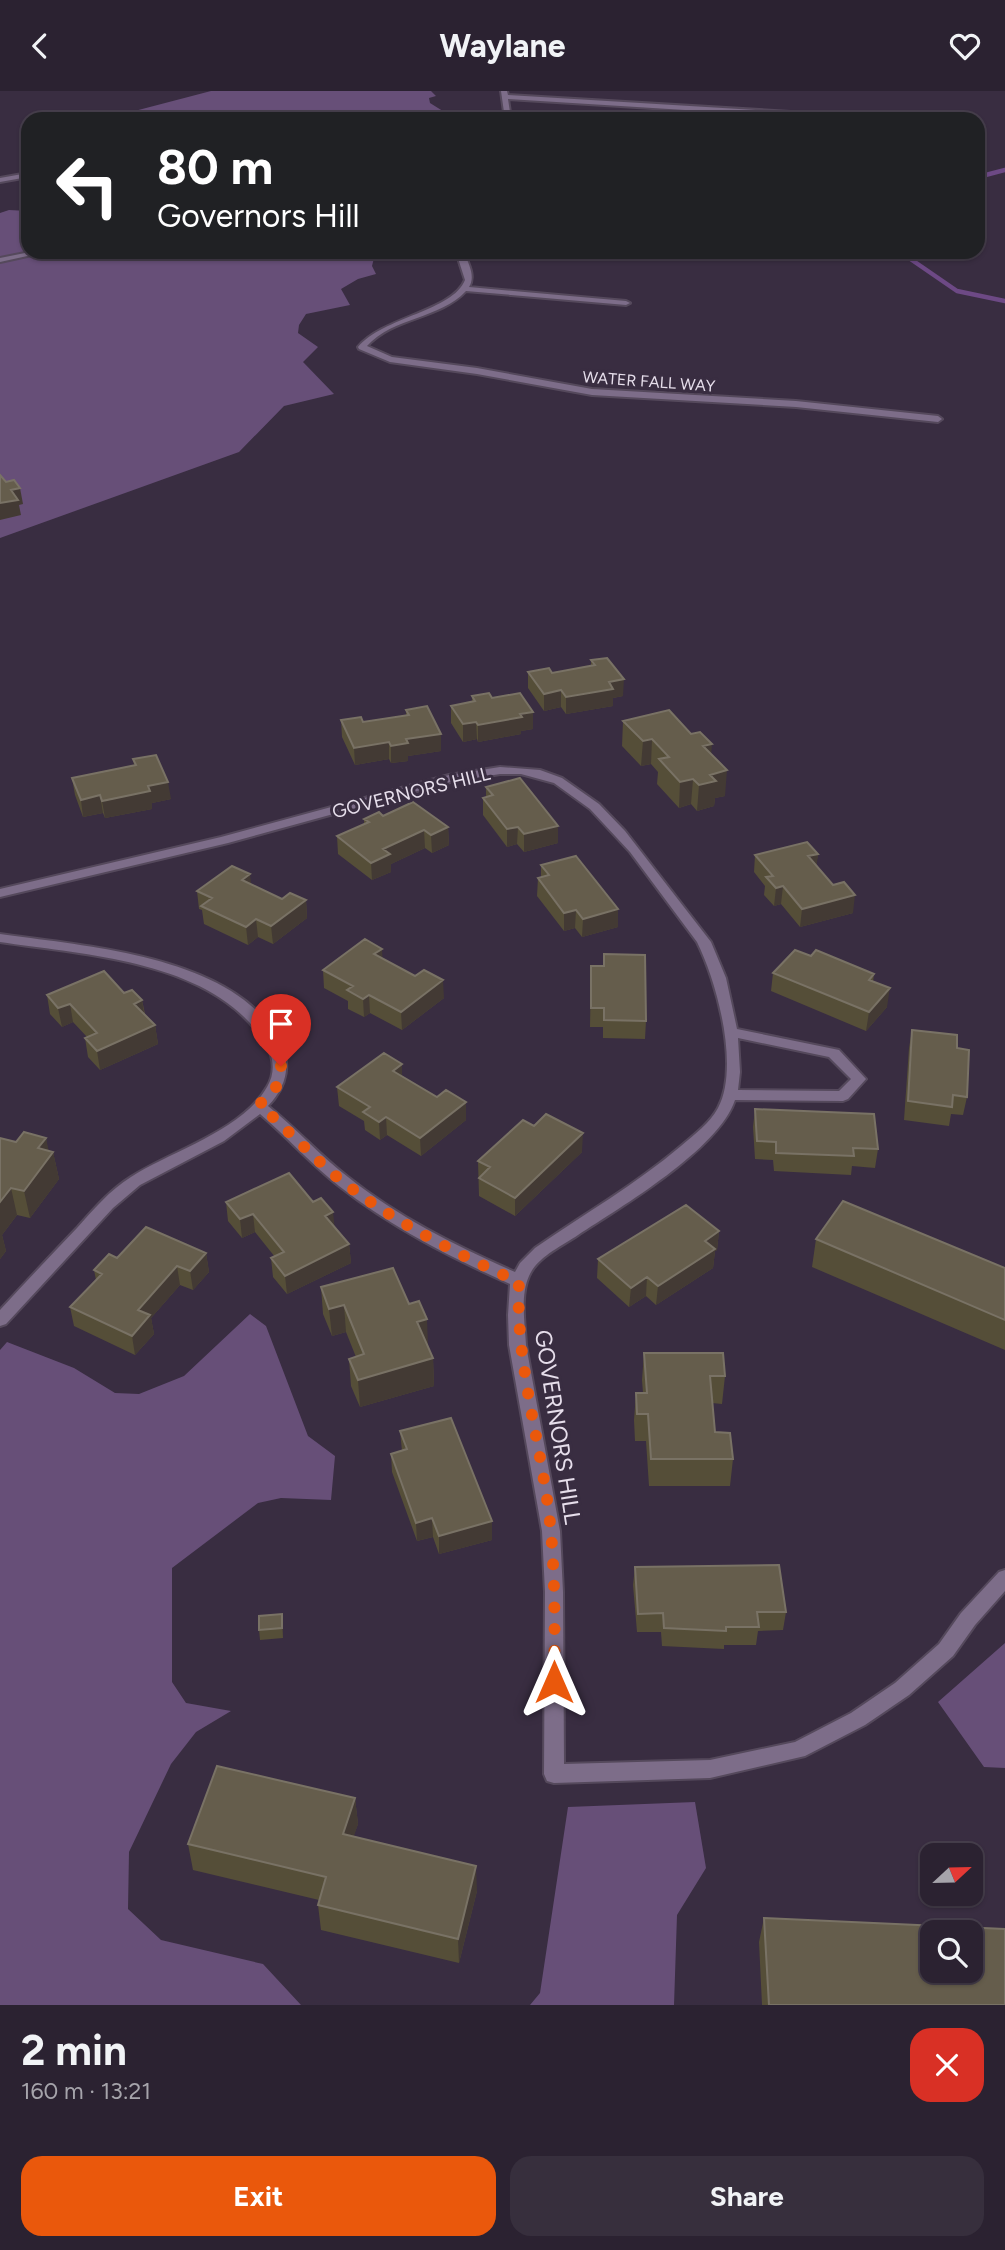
<!DOCTYPE html>
<meta charset="utf-8">
<style>
:root{--surface:#2b2231;--page:#372f3d;--text:#f1f3f6;--muted:#a6a4ab;--line:#473f4d;--accent:#ea580c}
body{margin:0;font-family:Figtree,sans-serif;background:var(--page);color:var(--text);height:100vh;display:flex;flex-direction:column;font-size:26px;white-space:nowrap}
*{box-sizing:border-box;margin:0}
p{font-size:23px;color:var(--muted)}
.icon{flex:none;width:38px;height:38px;fill:none;stroke:currentColor;stroke-width:2;stroke-linecap:round;stroke-linejoin:round}
.map{position:relative;height:1914px;overflow:hidden}
.details{display:flex;flex-direction:column;background:var(--surface);flex:1}
.details>*{flex:none}
.banner{position:absolute;left:21px;top:21px;width:964px;height:147px;border-radius:21px;box-shadow:0 2px 5px #0004,0 0 0 2px var(--line);background:#202124;color:#fff;overflow:hidden}
.needle{width:46px;rotate:68deg}
.controls{position:absolute;left:920px;top:1752px;display:grid;gap:14px}
.controls a{display:grid;place-items:center;width:63px;height:63px;border-radius:14px;background:var(--surface);box-shadow:0 2px 5px #0004,0 0 0 2px var(--line);font-size:35px}
.pin{position:absolute;display:grid;place-items:center;width:60px;height:60px;color:#fff;margin:-72px -30px;border-radius:50% 50% 50% 0;rotate:-45deg;box-shadow:0 0 7px #0007}
.pin .icon{rotate:45deg}
.me{position:absolute;width:77px;margin:-38px;rotate:0deg;stroke-linejoin:round;filter:drop-shadow(0 0 5px #0008)}
.turn{display:flex;align-items:center;gap:24px;height:147px;padding:0 21px;font-size:32px}
.turn .icon{width:91px;height:91px;stroke-width:2.5}
.turn b{display:block;font-size:49px;line-height:60px}
.round{display:grid;place-items:center;flex:none;width:74px;height:74px;border-radius:21px;background:var(--page)}
.headline{display:flex;align-items:center;justify-content:space-between;height:119px;padding:0 21px}
h1{font-size:42px;font-weight:700;line-height:52px}
.primary-button{display:flex;gap:14px;margin-top:auto;padding:14px 21px}
.primary-button a{flex:1;height:80px;border-radius:21px;background:var(--accent);color:#fff;font-size:28px;font-weight:700;line-height:80px;text-align:center}
.primary-button a+a{background:var(--page);color:var(--text)}
header{display:flex;justify-content:space-between;align-items:center;height:91px;padding:0 21px;background:var(--surface);font-size:32px;font-weight:700}
.map>svg:first-child{display:block}
</style>
<header><svg class="icon" aria-label="back" viewBox="0 0 24 24"><path d="M15 5l-7 7 7 7"/></svg>Waylane<svg class="icon" aria-label="heart" viewBox="0 0 24 24"><path d="M12 20l-8-8c-3-5 5-10 8-4 3-6 11-1 8 4z"/></svg></header>
<div class="map">
<svg width="1005" height="1914" viewBox="0 0 1005 1914">
<rect width="100%" height="100%" fill="#392d41"/>
<path fill="#674f78" d="M211 0H431L436 5 429 7 430 12 446 22 440 28H104Z
M9 119 28 120V161H380L375 163 372 175 376 183 358 188 341 198 350 214 306 223 299 234 298 242 318 256 303 271 334 303 284 315 239 361 0 447V122Z
M250 1223 266 1235 308 1345 335 1365 331 1409 281 1407 258 1412 172 1477V1591L186 1612 231 1620 196 1641 171 1673 129 1761 128 1818 161 1849 263 1873 301 1914H0V1259L7 1251 74 1277 115 1302 139 1303 184 1285Z
M1005 1552V1677L984 1676 938 1611Z
M695 1711 706 1777 677 1824 674 1914H530L540 1902 568 1716Z"/>
<g fill="none" stroke-linecap="round" stroke-linejoin="round">
<path stroke="#6d4985" stroke-width="4.5" d="M978 86 1005 79
M886 161 909 167 957 200 1005 210"/>
<defs>
<path id="minor" d="M501 0H507L508 4 791 21 788 23 717 21 508 8 511 28H505Z
M28 82V86L0 91V87Z
M30 161 41 162 0 171V167Z
M456 161H464C468 172 476 185 469 196L626 210 630 212 626 214 466 200C440 228 393 226 367 255L392 266 477 277 592 298 796 310 938 325 942 328 938 331 796 316 592 304 477 283 390 271 359 258 358 256C383 226 453 220 465 189Z
M500 676 540 679 562 687 599 713 625 740 711 851 726 887 737 938 839 959 866 988 848 1008 843 1010 735 1009C719 1058 621 1116 578 1144 562 1155 537 1166 529 1185 520 1205 525 1233 526 1254L560 1440 563 1501 564 1673 710 1669 795 1651 851 1622 895 1592 939 1553 961 1522 999 1481 1005 1479V1500L975 1534 953 1565 909 1604 865 1634 805 1665 710 1687 554 1692 547 1690 544 1683 545 1501 542 1440 509 1254 508 1224 510 1193C450 1166 391 1136 339 1095 311 1073 287 1046 260 1023L224 1050 140 1094 113 1117 6 1233 0 1235V1219C26 1191 51 1164 77 1137 93 1119 110 1099 131 1086 171 1060 242 1040 267 996 277 980 273 961 262 947 208 869 86 864 0 851V843C78 854 200 863 258 921 265 928 271 939 277 947 293 970 287 996 268 1015 296 1037 319 1064 348 1086 398 1126 456 1155 515 1181L520 1172 535 1157C584 1123 635 1094 681 1055 694 1044 710 1032 718 1017 740 976 717 891 697 851L630 761 590 718 554 692 521 683H500L450 691 228 752 0 806V798L221 746 449 684ZM738 947 829 966 851 988 839 1000 738 999 740 981Z"/>
</defs>
<use href="#minor" stroke="#55495c" stroke-width="4"/>
<use href="#minor" fill="#7d6d89" fill-rule="evenodd"/>
</g>
<path fill="#554e38" d="M591 569 623 605 613 607V615L566 623 561 616 544 620 528 597V581L552 582 591 575Z
M472 605 492 607 533 638 521 640V643L478 651 477 648 463 651 451 632V615L472 611Z
M406 619 441 660 408 665V670L391 672 389 668 355 674 342 646 341 629 363 631 406 625Z
M623 630 711 663 725 705 715 707 714 715 697 720 691 713 679 717 657 693 658 681 651 673 641 675 622 655Z
M133 668 171 708 152 712V718L105 727 103 722 83 726 75 704 72 687 134 674Z
M486 696 558 752 524 761 517 753 507 756 483 724V707L486 706Z
M383 725 448 736 449 754 432 762 425 757 391 773V781L372 789 338 763 337 745 364 733V728Z
M818 763 816 775 853 822 800 836 781 813 774 815 764 804 765 795 754 781 755 764Z
M541 774 618 818V836L582 846 575 837 564 840 537 805 538 787 541 786Z
M251 793 282 808 306 809 307 827 273 853 258 846 248 854 204 833 202 819 199 818 197 800Z
M811 865 874 883 873 891 887 916 866 940 771 900 773 882Z
M382 868 444 907 402 939 370 922 364 926 348 918V910L324 897 323 879Z
M591 875 646 930 645 948 603 947V936H590Z
M124 902 142 909 145 923 155 934 158 953 100 979 88 966 85 947 87 946 73 931 62 936 50 923 47 904Z
M912 939 957 957 967 1006 963 1024 951 1023 949 1035 904 1029 909 957Z
M402 973V985L466 1029 421 1065 387 1044 380 1049 365 1039 364 1030 339 1015 337 996Z
M755 1018 878 1058 875 1077 852 1075 851 1084 774 1080 773 1069 755 1068 753 1036Z
M534 1035 582 1061 515 1125 479 1105 478 1070Z
M0 1047 16 1051 46 1047 48 1060 53 1061 59 1088 30 1127 17 1124 2 1144 6 1160 0 1168Z
M226 1111 334 1136 349 1153 351 1172 287 1203 273 1186 271 1167 275 1166 255 1141 242 1147 228 1130Z
M719 1140 717 1159 715 1160 713 1177 656 1214 646 1205 629 1216 597 1187 598 1168Z
M816 1148 1005 1177V1259L812 1176Z
M206 1162 209 1181 193 1199 180 1194 151 1227 154 1243 135 1264 74 1235 70 1216 96 1189 94 1179 117 1167Z
M321 1196 428 1255 433 1267 434 1295 360 1316 351 1295 349 1268 356 1266 346 1241 332 1245 323 1223Z
M644 1262 725 1285 722 1313 712 1312 715 1341 733 1368 730 1395H649L646 1350H635L634 1329 636 1302H643L642 1289Z
M400 1340 492 1449 439 1463 433 1446 417 1450 392 1381 391 1363 402 1360Z
M635 1476 786 1521 783 1539 758 1540 756 1554H724V1558L662 1555 661 1541H637L633 1494Z
M282 1523 283 1547 260 1549 259 1539Z
M355 1707 358 1733 353 1746 477 1800 459 1872 321 1839 318 1814 319 1809 193 1779 188 1753Z
M764 1827 1005 1914H762L759 1851Z"/>
<path fill="#433a34" d="M20 397 23 413 19 414 21 424 0 429V412L11 399Z
M624 588 623 605 613 607V615L566 623V606L609 591Z
M561 599V616L544 620V603Z
M533 621V638L521 640V643L478 651V634Z
M476 631 477 648 463 651V633Z
M441 643V660L408 665V670L391 672V655L406 648Z
M652 648 651 673 641 675 643 650Z
M389 651V668L355 674 354 657Z
M712 653 710 678 703 655Z
M727 679 725 705 715 707 714 715 697 720 699 694 710 684Z
M693 688 691 713 679 717 680 691Z
M168 691 171 708 152 712V718L105 727 102 710 148 695Z
M100 704 103 722 83 726 81 709Z
M558 735V752L524 761V743Z
M448 736 449 754 432 762 431 744Z
M518 736 517 753 507 756V738Z
M424 739 425 757 391 773V781L372 789 371 772 383 758Z
M818 763 816 780 808 765Z
M250 783 252 801 242 789Z
M783 795 781 813 774 815 776 797Z
M855 804 853 822 800 836 802 818Z
M306 809 307 827 273 853 271 835Z
M618 818V836L582 846 583 828Z
M576 819 575 837 564 840V822Z
M256 828 258 846 248 854 246 836Z
M382 858 383 876 374 863Z
M443 889 444 907 402 939 401 921Z
M890 897 887 916 866 940 869 921Z
M369 904 370 922 364 926 363 908Z
M142 909 145 928 134 913Z
M70 913 73 931 62 936 58 917Z
M155 934 158 953 100 979 97 960Z
M402 973V992L393 980Z
M466 1011V1029L421 1065 420 1047Z
M386 1026 387 1044 380 1049 379 1031Z
M583 1042 582 1061 515 1125V1107Z
M46 1047 50 1066 53 1061 59 1088 30 1127 24 1100 38 1057Z
M11 1097 17 1124 2 1144 6 1160 0 1168V1111Z
M333 1121 335 1139 325 1125Z
M253 1123 255 1141 242 1147 240 1128Z
M719 1140 717 1159 715 1160 713 1177 656 1214 658 1195 705 1150Z
M349 1153 351 1172 287 1203 285 1185Z
M206 1162 209 1181 193 1199 190 1180Z
M177 1175 180 1194 151 1227 154 1243 135 1264 132 1245 138 1219Z
M647 1186 646 1205 629 1216 631 1197Z
M344 1214 346 1241 332 1245 329 1218Z
M427 1228 428 1255 417 1231Z
M433 1267 434 1295 360 1316 358 1289Z
M432 1427 433 1446 417 1450 416 1432Z
M492 1430V1449L439 1463V1445Z
M355 1707 358 1733 346 1769 343 1743Z
M476 1775 477 1800 459 1872 458 1848Z"/>
<path fill="#655d4c" stroke="#797265" stroke-width="2" fill-rule="evenodd" d="M0 384 6 391 14 389 20 397 11 399 18 409 0 412Z
M607 567 624 588 609 591 613 598 566 606 561 599 544 603 528 581 549 577 552 582 595 574 591 569Z
M489 602 492 607 520 602 533 621 520 623 522 626 478 634 476 631 463 633 451 615 475 610 472 605Z
M427 615 441 643 406 648 408 652 391 655 389 651 354 657 341 629 361 626 363 631 409 624 406 619Z
M669 619 691 643 700 641 712 653 703 655 727 679 710 684 716 690 699 694 693 688 680 691 659 668 669 666 652 648 643 650 623 630Z
M156 664 168 691 148 695 150 700 102 710 100 704 81 709 72 687 136 674 133 668Z
M520 687 558 735 524 743 518 736 507 738 483 707 493 704 486 696Z
M413 711 448 736 431 744 424 739 383 758 390 763 371 772 337 745 369 731 364 728 379 721 383 725Z
M807 751 818 763 808 765 833 794 844 791 855 804 802 818 783 795 776 797 766 786 773 785 755 764Z
M576 765 618 818 583 828 576 819 564 822 538 787 549 784 541 774Z
M232 775 250 783 242 789 282 808 290 802 306 809 271 835 256 828 246 836 201 815 212 807 197 800Z
M365 848 382 858 374 863 415 885 424 879 443 889 401 921 369 904 363 908 347 899 353 895 323 879Z
M795 859 811 865 816 859 874 883 869 889 890 897 869 921 773 882Z
M604 863 645 864 646 930 604 929V917H591V875H604Z
M104 880 124 902 132 899 142 909 134 913 155 934 97 960 85 947 97 942 70 913 58 917 47 904Z
M912 939 957 944V957L969 959 967 1006 953 1004 952 1016 908 1010Z
M384 962 402 973 393 980 437 1006 446 999 466 1011 420 1047 386 1026 379 1031 363 1021 370 1016 337 996Z
M755 1018 874 1023 878 1058 853 1057 854 1065 776 1062V1051L757 1050Z
M546 1023 583 1042 515 1107 479 1087 490 1076 478 1070 523 1029 534 1035Z
M24 1041 46 1047 38 1057 53 1061 24 1100 11 1097 0 1111V1047L16 1051Z
M289 1082 313 1111 321 1107 333 1121 325 1125 349 1153 285 1185 271 1167 284 1161 253 1123 240 1128 226 1111Z
M843 1110 1005 1177V1229L816 1148Z
M686 1114 719 1140 705 1150 715 1158 658 1195 647 1186 631 1197 598 1168Z
M146 1136 206 1162 190 1180 177 1175 138 1219 150 1224 132 1245 70 1216 102 1183 94 1179 109 1163 117 1167Z
M393 1177 409 1213 419 1210 427 1228 417 1231 433 1267 358 1289 349 1268 364 1263 344 1214 329 1218 321 1196Z
M644 1262H723L725 1285H710L715 1341 730 1342 733 1368H651L648 1323H637L636 1302H647Z
M451 1327 492 1430 439 1445 432 1427 416 1432 391 1363 407 1358 400 1340Z
M779 1474 786 1521H757L759 1536H726V1540L664 1537 663 1522 638 1523 635 1476Z
M282 1523V1537L259 1539V1525Z
M217 1675 355 1707 343 1743 476 1775 458 1848 318 1814 326 1786 188 1753Z
M764 1827 1005 1838V1914H769ZM933 1841H971V1880H933Z"/>
<g fill="none" stroke-linecap="round" stroke-linejoin="round">
<path stroke="#ea580c" stroke-width="12" stroke-dasharray="0 21.6" d="M281 975 276 996 259 1014C288 1038 313 1067 342 1090 396 1132 457 1163 519 1191 515 1276 543 1356 551 1441 555 1490 555 1541 554 1591"/>
</g>
<g text-anchor="middle" stroke-width="6" stroke-linejoin="round" paint-order="stroke">
<g font-size="16" fill="#e6deeb" stroke="#392d41">
<text transform="translate(649 290) rotate(4)" y="6">WATER FALL WAY</text>
</g>
<g font-size="19" fill="#e6deeb" stroke="#392d41">
<text transform="translate(411 701) rotate(-14)" y="7">GOVERNORS HILL</text>
</g>
<g font-size="23" fill="#e6deeb" stroke="#392d41">
<text transform="translate(558 1336) rotate(81)" y="8">GOVERNORS HILL</text>
</g>
</g>
</svg>
<div class="controls">
<a><svg class="needle" viewBox="-14 -14 28 28"><path d="M0-13l5 13h-10z" fill="#e53935"/><path d="M0 13l5-13h-10z" fill="#a6a4ab"/></svg></a>
<a><svg class="icon" aria-label="search" viewBox="0 0 24 24"><circle cx="10" cy="10" r="6"/><path d="M15 15l6 6"/></svg></a>
</div>
<div class="pin" style="left:281px;top:975px;background:#d93025"><svg class="icon" aria-label="arrive" viewBox="0 0 24 24"><path d="M6 21V4h12l-3 4 3 4H6"/></svg></div>
<svg class="me" style="left:554px;top:1591px" viewBox="-20 -20 40 40"><path d="M0-17L14 15 0 8-14 15z" fill="#ea580c" stroke="#fff" stroke-width="4"/></svg>
<div class="banner">
<div class="turn"><svg class="icon" aria-label="left" viewBox="0 0 24 24"><path d="M17 20v-9H6M10 6l-5 5 5 5"/></svg><div><b>80 m</b>Governors Hill</div></div>
</div>
</div>
<section class="details">
<div class="headline"><div><h1>2 min</h1><p>160 m · 13:21</p></div><a class="round" style="background:#d93025;color:#fff"><svg class="icon" aria-label="close" viewBox="0 0 24 24"><path d="M6 6l12 12M18 6L6 18"/></svg></a></div>
<div class="primary-button"><a>Exit</a><a>Share</a></div>
</section>
